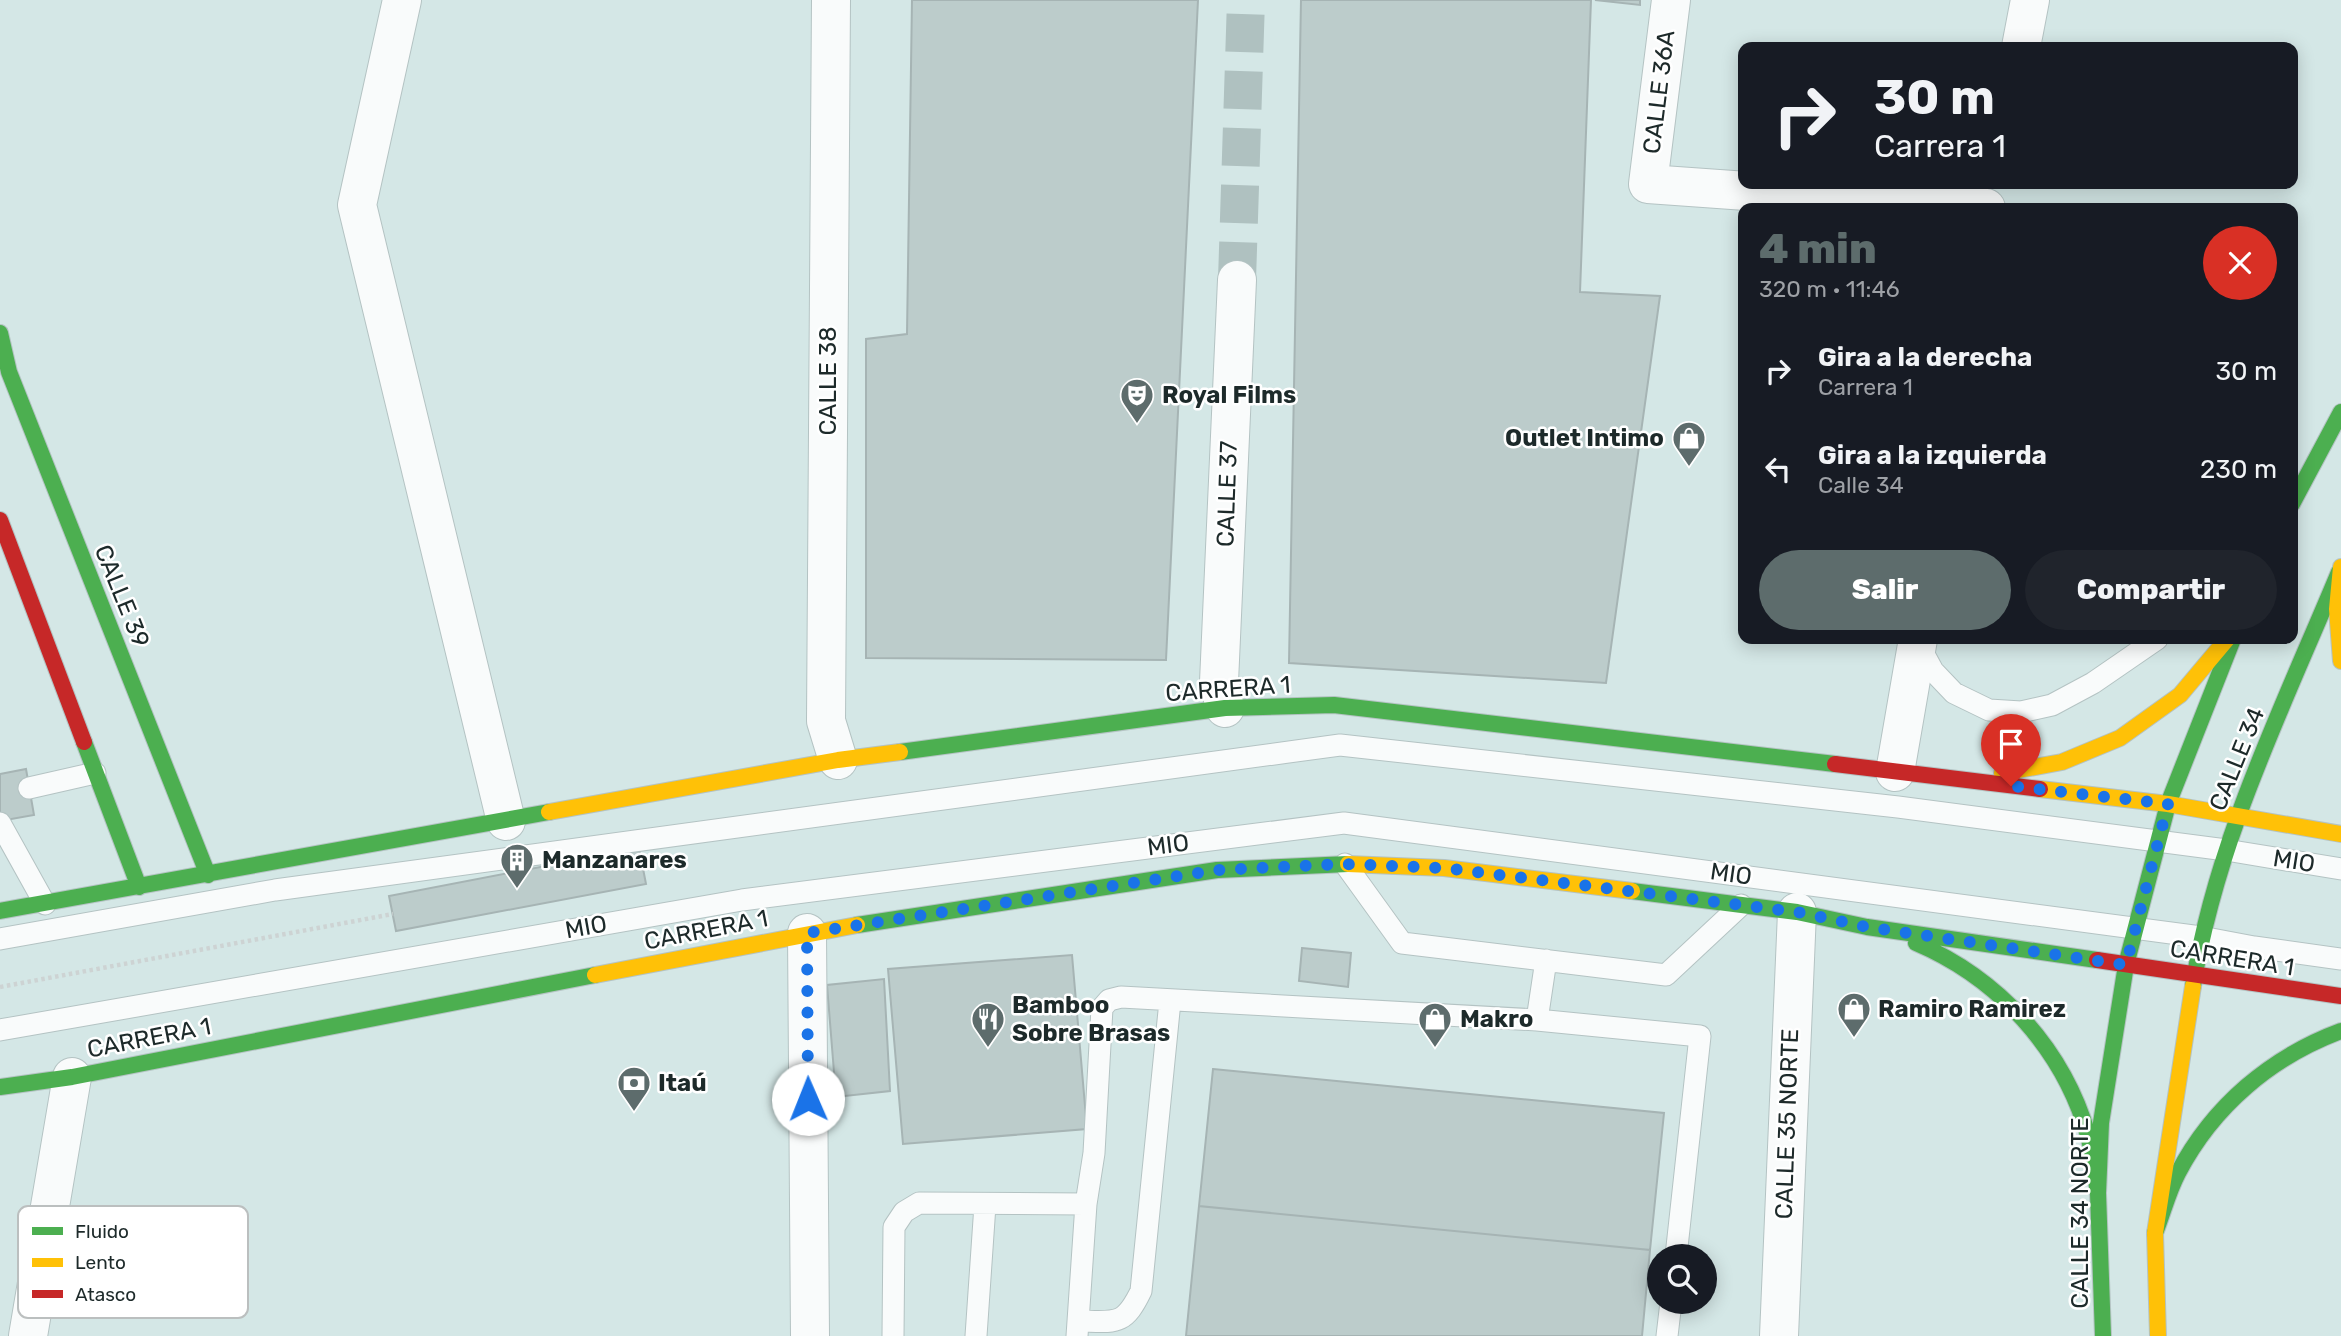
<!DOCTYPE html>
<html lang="es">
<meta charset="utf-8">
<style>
:root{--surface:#171b24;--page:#20242c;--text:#f1f3f6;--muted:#9ea1a6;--accent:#5d6c6c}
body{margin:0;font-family:Rubik,sans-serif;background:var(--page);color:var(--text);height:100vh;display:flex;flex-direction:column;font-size:26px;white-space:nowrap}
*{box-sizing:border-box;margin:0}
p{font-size:23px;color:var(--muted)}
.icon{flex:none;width:38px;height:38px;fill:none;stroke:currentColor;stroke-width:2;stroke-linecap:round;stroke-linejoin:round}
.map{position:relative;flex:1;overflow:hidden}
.panel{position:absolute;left:1738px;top:203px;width:560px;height:441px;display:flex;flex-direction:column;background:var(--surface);border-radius:14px;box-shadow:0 4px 18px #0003}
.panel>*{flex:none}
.banner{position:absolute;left:1738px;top:42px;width:560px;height:147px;border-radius:14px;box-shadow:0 4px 18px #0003;background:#171b24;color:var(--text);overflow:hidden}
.tools{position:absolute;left:1647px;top:1244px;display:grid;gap:14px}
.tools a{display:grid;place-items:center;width:70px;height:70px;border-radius:50%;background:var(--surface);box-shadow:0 4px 18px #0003;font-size:35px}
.pin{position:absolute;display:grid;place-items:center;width:60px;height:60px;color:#fff;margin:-72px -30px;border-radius:50% 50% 50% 0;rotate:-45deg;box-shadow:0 0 7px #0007}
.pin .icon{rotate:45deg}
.me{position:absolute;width:77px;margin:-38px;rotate:359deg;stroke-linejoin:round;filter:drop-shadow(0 0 5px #0008)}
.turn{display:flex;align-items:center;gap:24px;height:147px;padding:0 21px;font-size:32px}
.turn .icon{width:91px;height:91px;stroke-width:2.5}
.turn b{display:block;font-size:49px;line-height:60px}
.round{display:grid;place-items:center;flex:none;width:74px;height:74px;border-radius:37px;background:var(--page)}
.overview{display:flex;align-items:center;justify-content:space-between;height:119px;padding:0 21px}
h1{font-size:42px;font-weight:800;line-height:52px;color:var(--accent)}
.cta{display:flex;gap:14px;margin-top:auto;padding:14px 21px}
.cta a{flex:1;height:80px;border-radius:42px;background:var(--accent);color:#fff;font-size:28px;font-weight:800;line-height:80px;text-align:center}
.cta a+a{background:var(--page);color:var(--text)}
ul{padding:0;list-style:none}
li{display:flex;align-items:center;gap:21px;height:98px;padding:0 21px}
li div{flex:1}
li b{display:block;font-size:26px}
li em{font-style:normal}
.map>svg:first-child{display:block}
</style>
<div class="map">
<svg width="2341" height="1336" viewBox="0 0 2341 1336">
<rect width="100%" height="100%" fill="#d4e7e6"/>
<path fill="#bccccb" stroke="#a6b4b4" stroke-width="2" d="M912 0H1198L1166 660 866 658V339L907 334Z
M1301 0H1591L1580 292 1660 296 1606 683 1289 663Z
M1595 0H1640V5Z
M26 769 34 815 0 821V774Z
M639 848 646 884 396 931 389 896Z
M1302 948 1351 953 1348 987 1299 981Z
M1072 955 1087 1129 903 1144 888 969Z
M884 979 890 1091 836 1097 827 985Z
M1213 1069 1664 1113 1650 1250 1199 1206Z
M1199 1206 1650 1250 1642 1336H1186Z"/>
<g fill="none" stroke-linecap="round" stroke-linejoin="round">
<path stroke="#afc1c0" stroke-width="38" stroke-dasharray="38 19" stroke-linecap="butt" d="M1237 280 1246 0"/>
<defs>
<path id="lane" d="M1920 647 1933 671 1954 693 1989 710 2021 712 2052 705 2093 683 2157 639
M29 788 95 773
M0 823 45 904
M1345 864 1402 943 1666 975 1741 905
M0 939 275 890 1340 745 1898 807 2226 850 2341 869
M1537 1020 1700 1036 1676 1256
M0 1030 742 900 1344 823 2201 937 2254 947 2341 959
M1080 1321C1116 1322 1124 1326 1141 1291L1170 1001
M893 1336 894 1227 904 1212 919 1203 1086 1204
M976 1336 985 1205
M1077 1336 1086 1204 1094 1153 1102 1008 1109 1000 1121 997 1537 1020 1546 960
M1667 1336 1671 1302"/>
<path id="street" d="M402 0 357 205 506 821
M831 0 826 721 838 760
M1671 0 1648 184 1986 208
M2021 47 2030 0
M1225 708 1219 682 1237 280
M1895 772 1918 639
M807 933 810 1336
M28 1336 72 1077
M1779 1336 1797 912"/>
<path id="fast" d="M0 333 9 372 208 875
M2292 504 2341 412
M84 742 139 887
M900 752 1225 708 1334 705 1835 764
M1632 891 1797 912 1867 927 2097 960
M0 911 549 812
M857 925 1217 870 1348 864
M1916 943C1998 978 2063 1048 2088 1135 2093 1154 2095 1174 2098 1193
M2193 986C2216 841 2283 707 2339 572
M0 1087 72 1077 595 975
M2155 1233C2163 1213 2168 1192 2178 1173 2213 1106 2271 1057 2341 1031
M2103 1336 2098 1193 2101 1123 2126 965 2168 804 2233 639"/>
<path id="slow" d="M2341 567 2337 609 2341 661
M2002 773 2062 762 2120 738 2180 695 2227 639
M2040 789 2168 804 2341 834
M549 812 838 760 900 752
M1348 864 1444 868 1632 891
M595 975 857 925
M2158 1336 2155 1233 2193 986"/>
<path id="jam" d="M0 520 84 742
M1835 764 2040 789
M2097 960 2341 996"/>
</defs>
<use href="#lane" stroke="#b4c3c3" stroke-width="23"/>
<use href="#street" stroke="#b4c3c3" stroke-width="40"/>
<use href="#fast" stroke="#b4c3c3" stroke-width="18"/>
<use href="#slow" stroke="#b4c3c3" stroke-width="18"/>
<use href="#jam" stroke="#b4c3c3" stroke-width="18"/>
<path stroke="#cdd3d3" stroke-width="4.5" stroke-dasharray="3.5 3.5" stroke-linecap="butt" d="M0 987 393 914"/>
<use href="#lane" stroke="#f9fbfb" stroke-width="21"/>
<use href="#street" stroke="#f9fbfb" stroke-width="38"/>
<use href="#fast" stroke="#4caf50" stroke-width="16"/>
<use href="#slow" stroke="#ffc107" stroke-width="16"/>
<use href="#jam" stroke="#c62828" stroke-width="16"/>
</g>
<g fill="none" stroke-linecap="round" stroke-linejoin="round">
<path stroke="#1a73e8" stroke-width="12" stroke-dasharray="0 21.6" d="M808 1099 807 933 1217 870 1345 864 1444 868 1797 912 1867 927 2126 965 2168 804 2011 786"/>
</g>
<defs>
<symbol id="theatre-pin" viewBox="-11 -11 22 30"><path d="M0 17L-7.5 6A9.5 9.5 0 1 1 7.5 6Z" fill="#5d6c6c" stroke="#fff"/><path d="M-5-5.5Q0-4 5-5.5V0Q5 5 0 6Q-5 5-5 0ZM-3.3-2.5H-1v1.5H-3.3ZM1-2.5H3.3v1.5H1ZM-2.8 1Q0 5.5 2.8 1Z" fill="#fff"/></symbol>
<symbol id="shop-pin" viewBox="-11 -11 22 30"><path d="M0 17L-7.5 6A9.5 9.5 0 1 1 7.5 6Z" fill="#5d6c6c" stroke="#fff"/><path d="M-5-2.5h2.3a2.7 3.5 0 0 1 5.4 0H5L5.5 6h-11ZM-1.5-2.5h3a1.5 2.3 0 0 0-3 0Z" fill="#fff"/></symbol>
<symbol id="building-pin" viewBox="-11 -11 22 30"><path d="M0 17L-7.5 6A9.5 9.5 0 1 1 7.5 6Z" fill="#5d6c6c" stroke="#fff"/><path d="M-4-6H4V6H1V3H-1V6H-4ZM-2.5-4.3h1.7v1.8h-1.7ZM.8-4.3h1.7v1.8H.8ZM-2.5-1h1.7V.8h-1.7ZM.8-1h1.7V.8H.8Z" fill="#fff"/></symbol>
<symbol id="restaurant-pin" viewBox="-11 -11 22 30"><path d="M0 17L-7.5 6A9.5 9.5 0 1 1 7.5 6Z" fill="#5d6c6c" stroke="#fff"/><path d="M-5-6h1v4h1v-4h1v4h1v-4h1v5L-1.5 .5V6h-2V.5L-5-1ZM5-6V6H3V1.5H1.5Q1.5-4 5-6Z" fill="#fff"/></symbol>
<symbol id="bank-pin" viewBox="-11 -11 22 30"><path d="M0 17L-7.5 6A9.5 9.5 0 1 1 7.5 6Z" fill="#5d6c6c" stroke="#fff"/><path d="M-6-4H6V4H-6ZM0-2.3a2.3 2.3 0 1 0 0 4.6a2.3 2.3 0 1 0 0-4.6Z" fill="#fff"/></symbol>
</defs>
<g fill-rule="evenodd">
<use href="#theatre-pin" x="1118" y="376" width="38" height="52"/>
<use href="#shop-pin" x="1670" y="419" width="38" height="52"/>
<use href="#building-pin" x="498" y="841" width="38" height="52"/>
<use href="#shop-pin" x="1835" y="990" width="38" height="52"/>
<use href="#restaurant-pin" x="969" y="1000" width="38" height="52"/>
<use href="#shop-pin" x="1416" y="1000" width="38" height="52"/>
<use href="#bank-pin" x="615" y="1064" width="38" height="52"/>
</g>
<g text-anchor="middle" stroke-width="5" stroke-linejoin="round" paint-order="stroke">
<g font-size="24" fill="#1d2a2a" stroke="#fff">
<text transform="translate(1659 92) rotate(-83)" y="8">CALLE 36A</text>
<text transform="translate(828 381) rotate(-90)" y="8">CALLE 38</text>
<text transform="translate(1227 494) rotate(-88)" y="8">CALLE 37</text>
<text transform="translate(122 596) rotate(68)" y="8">CALLE 39</text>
<text transform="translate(1228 689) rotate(-4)" y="8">CARRERA 1</text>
<text transform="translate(2237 759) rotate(-68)" y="8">CALLE 34</text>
<text transform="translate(1168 845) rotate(-7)" y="8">MIO</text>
<text transform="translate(2294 861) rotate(9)" y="8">MIO</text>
<text transform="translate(1731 874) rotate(8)" y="8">MIO</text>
<text transform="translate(586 927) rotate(-10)" y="8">MIO</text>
<text transform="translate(706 930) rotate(-11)" y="8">CARRERA 1</text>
<text transform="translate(2232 958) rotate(9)" y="8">CARRERA 1</text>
<text transform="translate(149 1038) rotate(-11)" y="8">CARRERA 1</text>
<text transform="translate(1787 1124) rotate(-88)" y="8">CALLE 35 NORTE</text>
<text transform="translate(2080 1213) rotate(-90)" y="8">CALLE 34 NORTE</text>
</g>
<g font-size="24" font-weight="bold" fill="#1d2a2a" stroke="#fff" text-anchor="start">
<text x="1162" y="403">Royal Films</text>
<text x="1664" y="446" text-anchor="end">Outlet Intimo</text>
<text x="542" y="868">Manzanares</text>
<text x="1012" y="1013">Bamboo<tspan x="1012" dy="28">Sobre Brasas</tspan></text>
<text x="1878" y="1017">Ramiro Ramirez</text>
<text x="1460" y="1027">Makro</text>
<text x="658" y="1091">Itaú</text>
</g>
</g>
<rect x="18" y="1206" width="230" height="112" rx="10" fill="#fff" stroke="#bbbfbf" stroke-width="2"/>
<rect x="32" y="1227" width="31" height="8" fill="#4caf50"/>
<rect x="32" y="1258" width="31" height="9" fill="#ffc107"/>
<rect x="32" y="1290" width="31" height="8" fill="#c62828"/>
<g font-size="19" fill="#1d2a2a">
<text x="75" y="1238">Fluido</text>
<text x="75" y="1269">Lento</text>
<text x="75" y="1301">Atasco</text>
</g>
</svg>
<div class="tools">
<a><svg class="icon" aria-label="search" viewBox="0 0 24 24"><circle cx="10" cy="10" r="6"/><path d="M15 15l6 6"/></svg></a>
</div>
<div class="pin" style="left:2011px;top:786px;background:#d93025"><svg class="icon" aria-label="arrive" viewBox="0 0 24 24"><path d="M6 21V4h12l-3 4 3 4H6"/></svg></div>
<svg class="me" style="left:808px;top:1099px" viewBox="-20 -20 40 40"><circle r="19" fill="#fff"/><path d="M0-13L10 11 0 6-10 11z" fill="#1a73e8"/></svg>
<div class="banner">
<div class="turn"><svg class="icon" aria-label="right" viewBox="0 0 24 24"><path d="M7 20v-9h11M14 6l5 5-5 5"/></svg><div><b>30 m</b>Carrera 1</div></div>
</div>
<section class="panel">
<div class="overview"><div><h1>4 min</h1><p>320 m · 11:46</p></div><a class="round" style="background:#d93025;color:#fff"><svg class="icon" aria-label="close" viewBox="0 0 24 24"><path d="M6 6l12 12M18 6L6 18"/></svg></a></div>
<ul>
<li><svg class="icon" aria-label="right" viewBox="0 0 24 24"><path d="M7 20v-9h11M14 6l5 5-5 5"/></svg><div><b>Gira a la derecha</b><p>Carrera 1</p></div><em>30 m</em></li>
<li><svg class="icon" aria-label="left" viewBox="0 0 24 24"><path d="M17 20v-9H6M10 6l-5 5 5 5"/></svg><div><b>Gira a la izquierda</b><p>Calle 34</p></div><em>230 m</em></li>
</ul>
<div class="cta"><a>Salir</a><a>Compartir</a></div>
</section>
</div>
